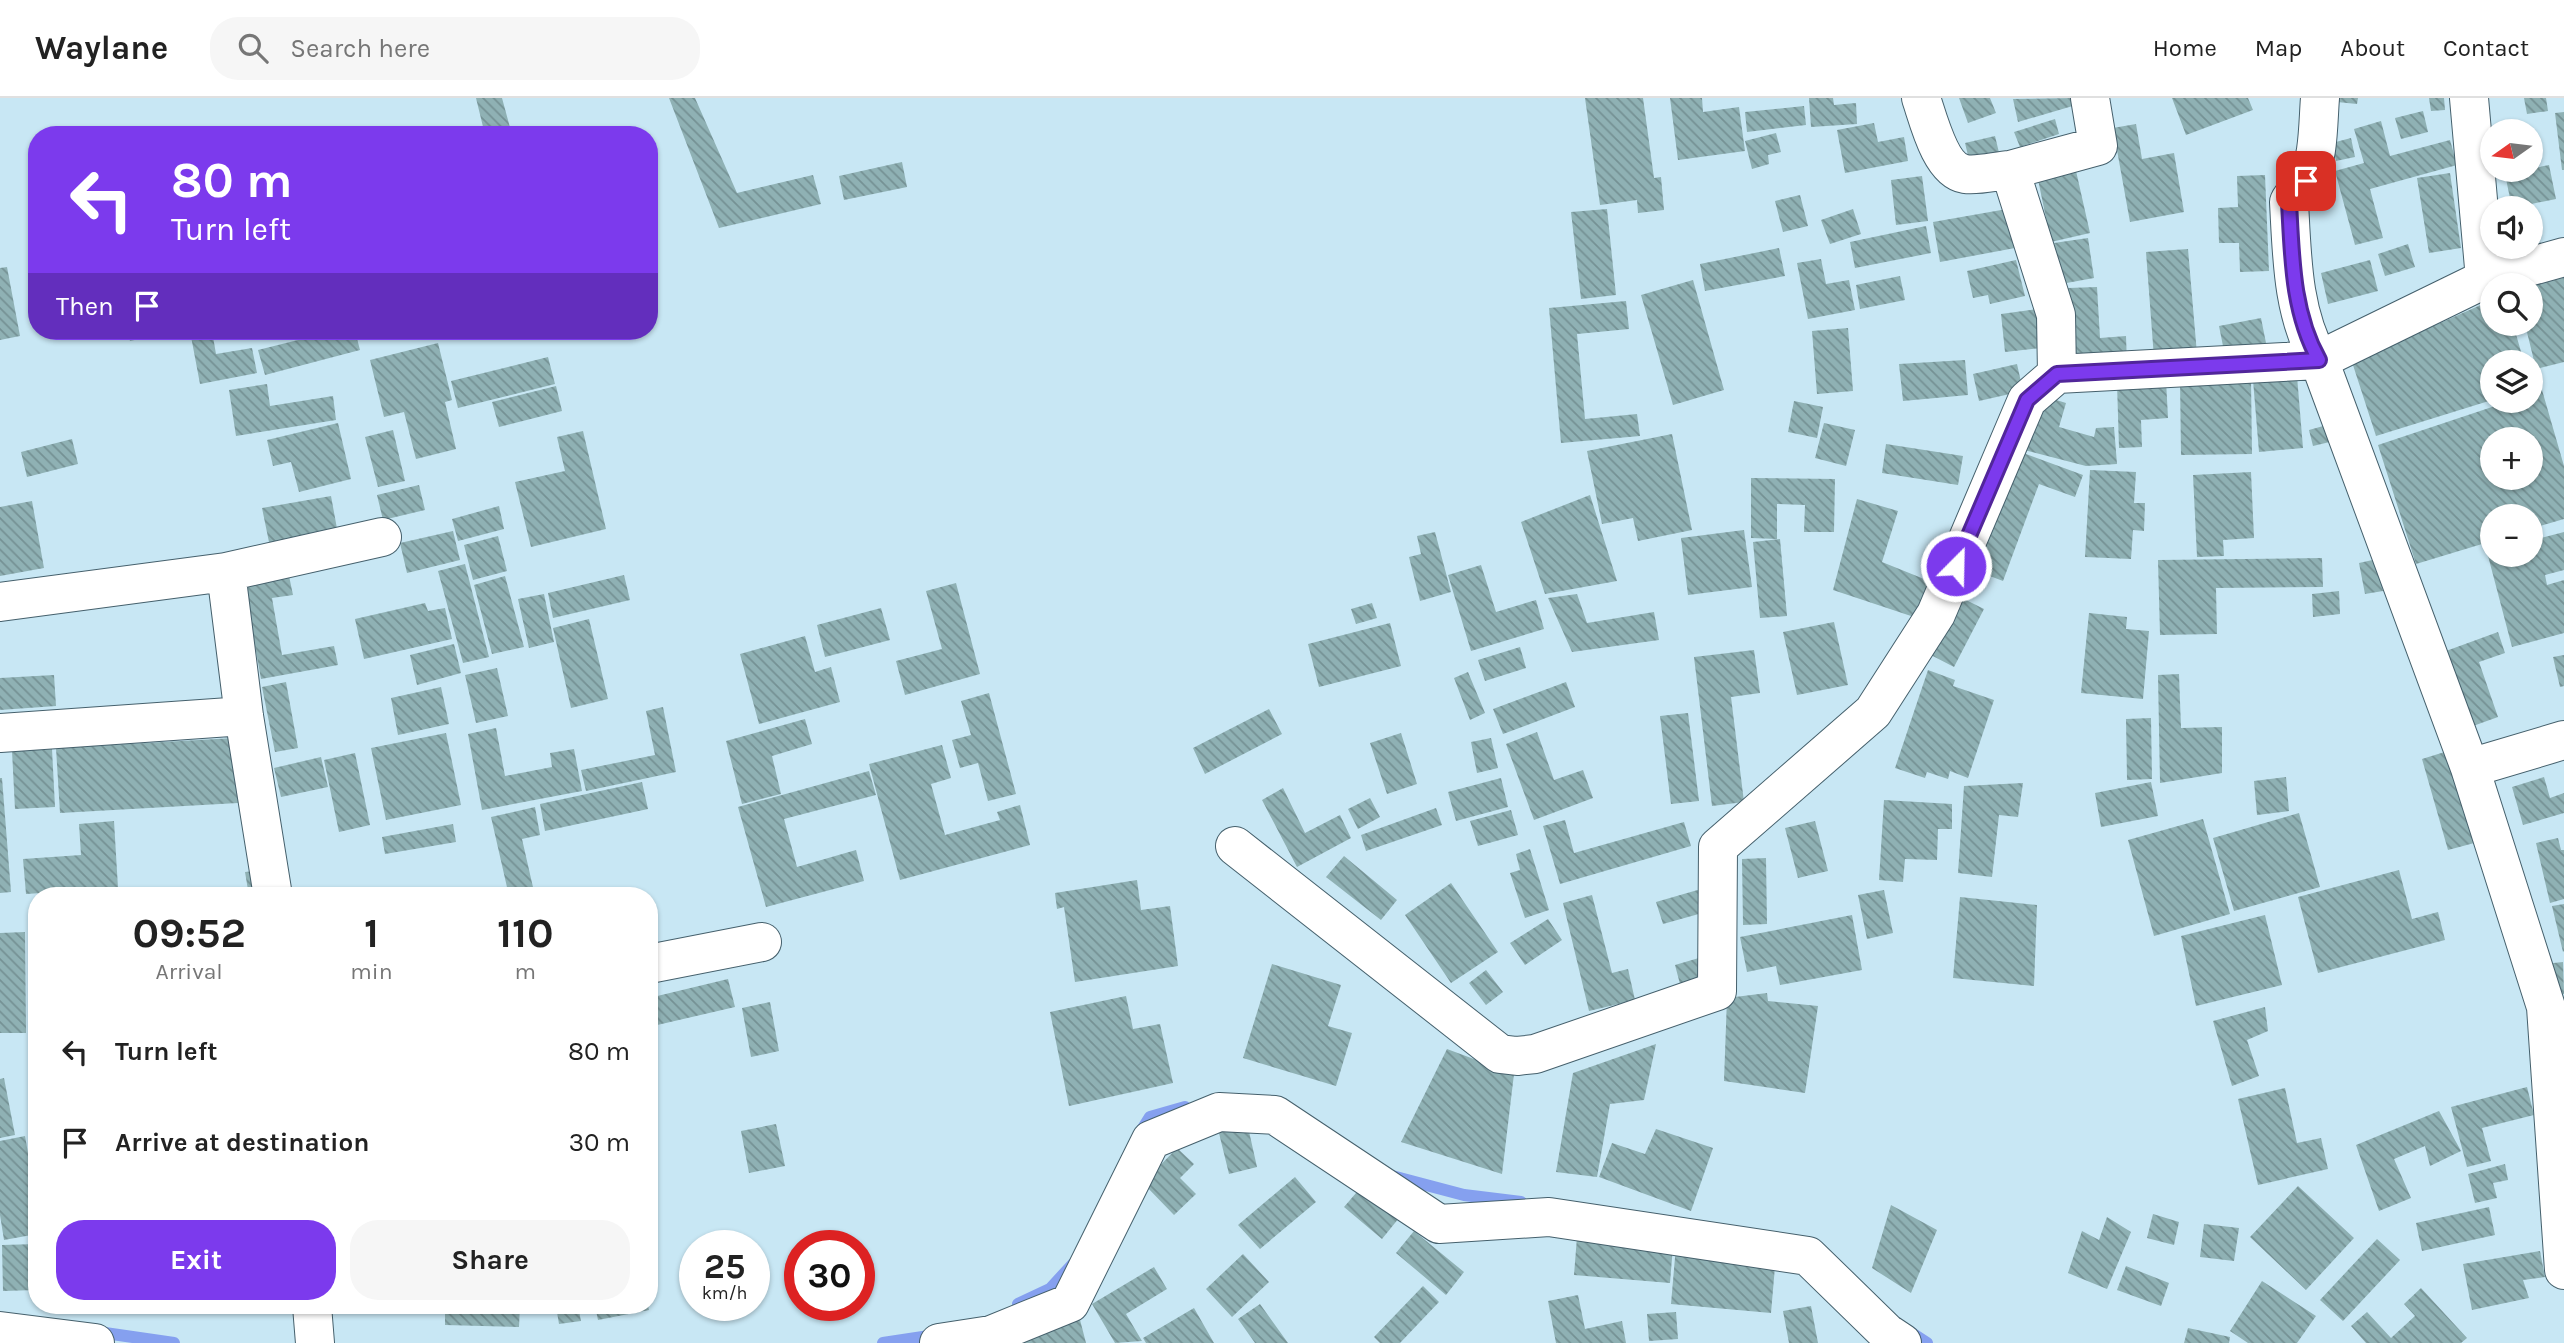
<!DOCTYPE html>
<meta charset="utf-8">
<style>
:root{--surface:#fff;--page:#f6f6f6;--text:#222;--muted:#767676;--line:#e0e0e0;--accent:#7c3aed}
body{margin:0;font-family:Karla,sans-serif;background:var(--page);color:var(--text);height:100vh;display:flex;flex-direction:column;font-size:26px;white-space:nowrap}
*{box-sizing:border-box;margin:0}
p{font-size:23px;color:var(--muted)}
.icon{flex:none;width:38px;height:38px;fill:none;stroke:currentColor;stroke-width:2;stroke-linecap:round;stroke-linejoin:round}
.map{position:relative;flex:1;overflow:hidden}
.drawer{position:absolute;left:28px;top:789px;width:630px;height:427px;display:flex;flex-direction:column;background:var(--surface);border-radius:28px;box-shadow:0 2px 5px #0004}
.drawer>*{flex:none}
.hud{position:absolute;left:28px;top:28px;width:630px;height:214px;border-radius:28px;box-shadow:0 2px 5px #0004;background:#7c3aed;color:#fff;overflow:hidden}
.needle{width:46px;rotate:256deg}
.controls{position:absolute;left:2480px;top:21px;display:grid;gap:14px}
.controls a{display:grid;place-items:center;width:63px;height:63px;border-radius:50%;background:var(--surface);box-shadow:0 2px 5px #0004;font-size:35px}
.speed{position:absolute;left:679px;top:1132px;display:flex;gap:14px;font-size:35px;font-weight:700;text-align:center}
.speed>*{display:grid;place-content:center;width:91px;height:91px;border-radius:50%;background:var(--surface);box-shadow:0 2px 5px #0004;line-height:1}
.speed small{font-size:18px;font-weight:400}
.speed .limit{border:10px solid #d22;background:#fff;color:#111}
.pin{position:absolute;display:grid;place-items:center;width:60px;height:60px;color:#fff;margin:-30px;border-radius:14px;box-shadow:0 4px 10px #0006}
.me{position:absolute;width:77px;margin:-38px;rotate:23deg;stroke-linejoin:round;filter:drop-shadow(0 0 5px #0008)}
.turn{display:flex;align-items:center;gap:24px;height:147px;padding:0 28px;font-size:32px}
.turn .icon{width:91px;height:91px;stroke-width:2.5}
.turn b{display:block;font-size:49px;line-height:60px}
.then{display:flex;align-items:center;height:66px;padding:0 28px;background:#0003;gap:14px;font-size:26px}
.eta{display:flex;justify-content:space-evenly;align-items:center;height:119px;text-align:center}
.eta b{font-size:42px;font-weight:700;line-height:49px}
.button{display:flex;gap:14px;margin-top:auto;padding:14px 28px}
.button a{flex:1;height:80px;border-radius:28px;background:var(--accent);color:#fff;font-size:28px;font-weight:700;line-height:80px;text-align:center}
.button a+a{background:var(--page);color:var(--text)}
ul{padding:0;list-style:none}
li{display:flex;align-items:center;gap:21px;height:91px;padding:0 28px}
li div{flex:1}
li b{display:block;font-size:26px}
li em{font-style:normal}
header{display:flex;align-items:center;gap:42px;box-sizing:border-box;height:98px;padding:0 35px;background:var(--surface);border-bottom:2px solid var(--line)}
header strong{font-size:33px}
nav{display:flex;gap:38px;margin-inline-start:auto;font-size:24px}
.search{width:490px;height:63px;background:var(--page);display:flex;align-items:center;gap:18px;box-sizing:border-box;padding:0 24px;border-radius:28px;color:var(--muted);font-size:26px}
.map>svg:first-child{display:block}
</style>
<header>
<strong>Waylane</strong>
<div class="search"><svg class="icon" aria-label="search" viewBox="0 0 24 24"><circle cx="10" cy="10" r="6"/><path d="M15 15l6 6"/></svg>Search here</div>
<nav><a>Home</a><a>Map</a><a>About</a><a>Contact</a></nav>
</header>
<div class="map">
<svg width="2564" height="1245" viewBox="0 0 2564 1245">
<defs>
<pattern id="building-back-hatch" width="6" height="6" patternUnits="userSpaceOnUse" patternTransform="scale(1.75)"><rect width="6" height="6" fill="#8fb1b4"/><path d="M-1 5l2 2M0 0l6 6M5-1l2 2" fill="none" stroke="#759194"/></pattern>
</defs>
<rect width="100%" height="100%" fill="#c8e7f4"/>
<g fill="none" stroke-linecap="round" stroke-linejoin="round">
<path stroke="#85a0ef" stroke-width="12" d="M1140 1035 1150 1019 1185 1009
M1392 1078 1464 1097 1521 1104
M1018 1206 1050 1191 1073 1166
M1907 1232 1927 1245
M98 1234 174 1245
M883 1245 936 1237"/>
</g>
<path fill="url(#building-back-hatch)" fill-rule="evenodd" d="M476 0H502L512 37H485Z
M669 0H695L737 95 813 77 821 106 719 130Z
M1585 0H1643L1654 80 1661 79 1664 112 1638 115 1637 102 1600 107Z
M1670 0H1702L1703 14 1739 9 1745 53 1678 62Z
M1809 0H1833L1834 7 1856 5 1857 26 1811 29Z
M1959 0H1990L1996 15 1968 25Z
M2075 0 2076 7 2018 24 2013 1Z
M2172 0H2248L2253 12 2186 37Z
M2337 0H2358L2357 6 2337 4Z
M2429 0H2444L2445 12 2431 13Z
M2524 0H2546L2548 13 2527 16Z
M1804 8 1806 27 1747 34 1745 14Z
M2423 13 2428 34 2401 41 2395 20Z
M2564 14V72H2562L2555 15Z
M2055 21 2059 36 2020 49 2014 34Z
M2381 23 2390 58 2450 42 2457 67 2370 91 2383 140 2355 147 2335 73 2364 65 2354 31Z
M1874 25 1878 44 1904 39 1908 63 1845 75 1837 32Z
M2136 26 2142 61 2174 55 2184 114 2130 124 2113 30Z
M1776 35 1781 54 1768 57 1769 66 1752 71 1745 43Z
M1995 38 2001 63 1971 70 1965 45Z
M2351 40 2355 59 2336 63 2332 45Z
M902 64 907 89 844 102 839 78Z
M2074 64 2090 135 2051 144 2036 72Z
M2549 67 2556 101 2512 110 2505 76Z
M2450 75 2461 150 2429 155 2417 80Z
M2265 77 2269 173 2240 174 2239 145H2219L2218 110 2238 109 2237 78Z
M1922 78 1928 123 1896 127 1891 82Z
M1800 97 1808 128 1783 134 1775 103Z
M1607 111 1616 197 1581 201 1571 114Z
M1853 111 1861 136 1830 146 1821 122Z
M2007 111 2015 150 1940 164 1933 124Z
M1926 128 1931 155 1855 170 1850 144Z
M2088 140 2094 180 2061 186 2054 145Z
M2408 146 2415 169 2385 178 2378 156Z
M1779 150 1785 178 1705 193 1700 166Z
M2188 151 2197 256 2154 260 2146 154Z
M1821 161 1826 186 1849 182 1855 212 1808 221 1797 165Z
M2016 162 2025 198 1990 206 1988 197 1973 200 1967 173Z
M2370 162 2378 193 2328 206 2321 175Z
M7 169 20 238 0 242V170Z
M2564 173V264L2536 271 2525 226H2530V187Z
M1900 178 1905 202 1860 211 1856 187Z
M1693 182 1724 292 1673 307 1641 197Z
M2097 189 2100 240 2126 238 2127 266 2073 269 2068 190Z
M2492 202V226H2513L2524 264H2492V302L2376 338 2352 264Z
M1626 203 1629 231 1577 236 1585 321 1637 316 1640 338 1561 345 1549 210Z
M2045 210 2049 249 2005 254 2001 216Z
M2261 220 2266 245 2224 253 2219 228Z
M1848 230 1853 293 1817 296 1812 233Z
M127 233H157L158 237 130 243Z
M190 233H212L216 256 252 250 257 275 200 286Z
M334 233H355L360 252 265 277 258 252Z
M438 245 452 302 445 304 456 351 416 361 404 314 384 319 370 262Z
M548 259 555 286 458 310 451 283Z
M1965 262 1968 297 1903 303 1899 266Z
M2017 266 2023 293 1979 303 1973 276Z
M2297 278 2303 350 2259 354 2253 282Z
M2166 282 2168 320 2141 322 2142 349 2119 350 2117 285Z
M2251 282 2252 356 2181 357 2180 283Z
M267 286 270 308 333 298 336 322 236 338 229 292Z
M556 288 562 313 499 329 492 304Z
M2542 292 2564 368V421L2530 431V418H2492V443L2416 466 2378 347 2510 303H2530V296ZM2492 341H2530V380H2492Z
M2037 296 2066 305 2059 329 2094 339 2096 330 2114 329 2117 366 2086 368 2020 351Z
M1794 303 1823 309 1817 340 1788 334Z
M338 325 351 381 299 394 291 364 273 368 267 342Z
M1824 325 1855 332 1846 368 1815 360Z
M2334 325 2338 342 2313 348 2309 332Z
M393 332 405 383 378 389 365 339Z
M583 333 606 431 531 449 515 384 565 373 557 339Z
M1672 336 1692 432 1638 443 1633 420 1602 426 1587 353Z
M72 341 78 366 27 379 21 354Z
M1886 346 1963 358 1958 387 1882 375Z
M2018 353 2083 377 2075 399 2039 386 2003 483 1974 472Z
M2090 372 2136 374 2134 405H2145L2144 433 2133 432 2131 461 2085 459Z
M2251 374 2254 440 2223 442 2224 458 2197 459 2193 377Z
M1751 380 1835 381 1834 434H1804L1805 407 1777 406V441L1751 440Z
M419 387 425 412 383 422 377 397Z
M1590 397 1617 483 1545 496 1521 424Z
M331 398 338 436 270 449 262 410Z
M1857 401 1898 413 1882 464 1934 485 1923 522 1833 492Z
M32 403 44 470 0 478V409Z
M499 408 504 431 458 443 452 421Z
M1744 432 1752 489 1688 497 1681 440Z
M453 433 460 462 407 475 400 445Z
M1435 434 1451 494 1420 503 1409 459 1421 456 1417 438Z
M2564 434V472L2545 477 2547 487 2564 482V535L2512 549 2487 454 2492 453V457H2530V443Z
M498 438 507 473 473 482 464 447Z
M1780 441 1787 518 1760 520 1753 444Z
M2322 460 2323 489 2216 490 2217 536 2160 537 2158 462Z
M2377 461 2383 493 2365 496 2359 465Z
M465 466 489 559 463 565 438 473Z
M1481 467 1496 514 1536 502 1544 531 1471 553 1448 477Z
M288 473 293 497 272 500 282 557 334 548 338 567 261 581 243 482Z
M624 477 630 502 553 520 548 495Z
M505 478 524 549 492 556 474 487Z
M956 485 980 576 905 597 896 563 942 551 926 493Z
M2339 493 2340 516 2313 519 2312 496Z
M544 496 554 544 529 550 518 501Z
M1577 496 1587 525 1654 514 1659 542 1572 554 1548 500Z
M1958 498 1984 511 1954 569 1927 555Z
M425 505 428 513 445 510 452 541 364 561 355 521Z
M1372 505 1377 520 1356 526 1351 511Z
M881 510 890 542 825 559 817 527Z
M2089 515 2127 519 2126 531 2149 533 2143 601 2081 595Z
M589 521 608 601 571 610 553 530Z
M1834 524 1848 587 1797 597 1783 534Z
M1390 525 1401 568 1319 589 1308 546Z
M2498 534 2505 555 2479 564 2498 619 2473 628 2446 553Z
M805 538 815 574 831 569 840 604 759 626 740 556Z
M454 546 461 575 417 587 410 557Z
M1520 549 1526 570 1485 583 1478 562Z
M1754 552 1760 595 1731 599 1744 704 1712 708 1694 559Z
M2564 557V588L2560 589 2553 559Z
M497 570 508 618 476 625 465 577Z
M1928 572 1955 582 1953 588 1994 602 1968 680 1950 673 1948 681 1927 674 1925 680 1895 670Z
M1468 574 1485 615 1470 622 1454 580Z
M2179 576 2181 630 2222 629V675L2160 685 2158 577Z
M54 577 56 608 0 612V580Z
M286 584 298 650 275 654 262 589Z
M1566 584 1575 609 1503 636 1493 611Z
M441 589 449 626 398 637 391 600Z
M989 595 1016 696 988 703 978 665 960 670 952 642 971 637 961 603Z
M663 609 676 674 586 693 581 672 655 657 646 613Z
M1269 611 1282 636 1205 676 1193 650Z
M1688 615 1699 703 1671 706 1660 618Z
M2151 620 2152 681 2127 682 2126 621Z
M805 621 812 646 772 658 781 696 742 706 726 643Z
M496 630 505 678 552 669 550 655 574 651 582 693 482 712 468 636Z
M1537 634 1554 682 1583 672 1593 700 1534 722 1506 646Z
M446 635 461 707 386 722 371 650Z
M1401 635 1417 686 1387 696 1370 645Z
M234 640 238 705 60 715 56 650Z
M1491 640 1498 670 1477 675 1471 644Z
M942 647 951 680 931 686 945 737 1000 722 997 714 1020 707 1030 747 900 782 869 666Z
M52 651 55 709 15 711 12 653Z
M2451 652 2478 744 2448 752 2422 661Z
M355 655 370 727 339 734 324 662Z
M321 659 328 689 281 699 274 670Z
M869 673 876 697 784 721 797 769 856 752 864 783 766 809 738 709Z
M2286 679 2289 713 2257 717 2254 683Z
M2544 679 2550 700 2564 695V715L2523 727 2512 689Z
M0 680H2L11 794 0 795Z
M1501 680 1508 709 1456 723 1448 694Z
M642 684 648 711 545 733 540 706Z
M2151 684 2158 718 2101 729 2095 695Z
M2023 685 2018 719 1999 717 1992 779 1958 775 1964 688Z
M1283 690 1305 735 1340 717 1351 740 1297 769 1262 702Z
M1370 700 1380 719 1358 731 1348 711Z
M1884 702 1952 706V731H1938L1937 762 1905 761 1903 784 1879 782Z
M535 709 540 737 522 741 535 798H509L491 719Z
M1436 710 1442 727 1366 753 1361 737Z
M1511 712 1518 737 1478 748 1470 723Z
M2299 715 2320 789 2234 813 2213 740Z
M2203 721 2230 816 2154 838 2128 742Z
M1565 722 1574 755 1684 724 1691 748 1560 786 1543 728Z
M114 723 118 790 26 796 23 761 81 757 79 726Z
M1815 723 1828 773 1798 780 1785 730Z
M453 726 456 744 385 756 382 739Z
M2558 740 2561 752H2564V801L2550 805 2536 745Z
M1530 751 1549 812 1525 820 1510 775 1520 772 1516 756Z
M1344 758 1397 802 1381 822 1326 779Z
M1766 760 1767 826 1743 827 1742 761Z
M262 772 265 798H249L245 774Z
M2399 772 2412 821 2438 814 2445 842 2318 875 2298 799Z
M1137 782 1141 812 1170 808 1178 868 1075 884 1064 809 1057 811 1055 795Z
M1451 785 1498 854 1451 885 1405 817Z
M1708 789 1713 812 1663 826 1656 804Z
M1884 792 1893 835 1867 841 1858 797Z
M1592 797 1612 875 1628 871 1635 902 1589 913 1563 805Z
M1960 799 2037 807 2034 888 1953 880Z
M2564 806V853L2563 854 2552 808Z
M1852 817 1862 872 1780 887 1776 868 1747 874 1740 839Z
M2265 817 2282 887 2196 908 2181 838Z
M1548 821 1562 842 1525 867 1510 845Z
M25 834 26 935H0V835Z
M1709 857 1715 877 1680 886 1675 867Z
M2563 864 2564 896 2548 898 2544 866Z
M1272 866 1341 887 1328 928 1352 935 1336 988 1243 960Z
M1486 872 1503 894 1486 907 1469 885Z
M728 881 735 909 653 928 649 900Z
M1767 895 1768 903 1818 908 1805 995 1724 983 1727 900Z
M1126 898 1133 931 1160 926 1173 985 1069 1008 1050 914Z
M770 904 779 953 751 959 742 910Z
M2265 909 2268 933 2247 942 2259 978 2232 988 2213 923Z
M1656 946 1644 1002 1610 1006 1597 1079 1556 1074 1573 975Z
M1447 951 1514 976 1502 1076 1401 1044Z
M4 980 15 1037 0 1040V981Z
M2527 989 2534 1017 2482 1030 2491 1063 2467 1069 2451 1009Z
M2285 990 2297 1045 2321 1040 2328 1071 2258 1087 2238 1001Z
M2439 1013 2461 1053 2430 1068 2425 1048 2394 1061 2411 1100 2379 1113 2356 1047Z
M1246 1020 1257 1069 1229 1076 1217 1027Z
M776 1026 785 1068 749 1075 741 1033Z
M1656 1031 1713 1050 1691 1113 1599 1079 1612 1045 1645 1056Z
M25 1038 37 1106V1136L4 1142 0 1117V1043Z
M1177 1050 1194 1066 1180 1080 1196 1096 1174 1117 1143 1085Z
M2505 1066 2508 1082 2493 1085 2497 1100 2475 1105 2468 1076Z
M1295 1079 1316 1104 1260 1151 1238 1127Z
M1362 1088 1399 1120 1382 1141 1344 1109Z
M2298 1088 2354 1140 2306 1192 2250 1139Z
M1891 1107 1937 1132 1911 1195 1872 1170Z
M2489 1109 2495 1137 2422 1153 2416 1125Z
M2153 1116 2179 1124 2174 1147 2147 1140Z
M2107 1119 2131 1134 2107 1191 2068 1175 2082 1133 2099 1142Z
M2204 1126 2239 1130 2234 1163 2200 1159Z
M1414 1133 1464 1174 1446 1197 1396 1155Z
M1577 1139 1673 1148 1670 1185 1574 1177Z
M2377 1141 2400 1162 2343 1223 2320 1202Z
M37 1146V1192L3 1193 2 1147Z
M1676 1148 1776 1157 1771 1215 1671 1206Z
M2540 1153 2545 1179 2523 1182 2529 1200 2472 1212 2463 1166Z
M1243 1156 1269 1184 1232 1219 1206 1191Z
M2126 1168 2169 1185 2161 1208 2117 1192Z
M1154 1169 1167 1191 1126 1216 1142 1243 1115 1245 1092 1206Z
M2262 1183 2316 1218 2297 1245H2248L2230 1233Z
M1423 1188 1439 1204 1400 1245H1380L1374 1239Z
M2421 1190 2467 1240 2461 1245H2366L2351 1228 2367 1214 2391 1240 2415 1218 2404 1206Z
M1578 1197 1585 1231 1622 1223 1626 1245H1556L1548 1203Z
M1260 1206 1288 1245H1255L1238 1221Z
M445 1208H520L519 1229 445 1227Z
M556 1208H578L581 1223 559 1226Z
M595 1208H648L649 1212 598 1222Z
M1811 1208 1818 1245H1789L1783 1213Z
M1194 1210 1214 1245H1146L1143 1240Z
M1078 1214 1086 1245H981Z
M1676 1214 1678 1241 1649 1243 1647 1216Z
M2188 1230 2230 1239 2229 1245H2184Z"/>
<g fill="none" stroke-linecap="round" stroke-linejoin="round">
<defs>
<path id="street" d="M1921 0C1928 20 1940 72 1965 76 1978 78 1996 73 2010 72
M2320 0C2318 23 2319 64 2306 83 2301 91 2293 95 2289 104 2292 158 2292 214 2319 262L2470 670 2546 909 2564 1172
M2469 0 2485 181
M2057 276 2319 262 2485 181 2564 159
M226 474 244 618 273 798
M0 504 226 474 382 439
M0 635 244 618
M2470 670 2564 642
M1235 748 1500 956 1517 958 1535 956 1717 893 1718 749 1873 614 1936 516 2027 302 2057 276 2056 217 2010 72 2098 48 2090 0
M649 866 762 844
M312 1208 315 1245
M0 1233 95 1245
M939 1245 991 1237 1070 1205 1151 1042 1219 1014 1275 1017 1439 1126 1549 1119 1808 1158 1887 1235 1902 1245"/>
</defs>
<use href="#street" stroke="#45606c" stroke-width="40"/>
<use href="#street" stroke="#fff" stroke-width="38"/>
</g>
<g fill="none" stroke-linecap="round" stroke-linejoin="round">
<defs>
<path id="route" d="M1956 468 2027 302 2057 276 2319 262C2292 214 2292 158 2289 104L2293 95 2306 83"/>
</defs>
<use href="#route" stroke="#51269a" stroke-width="18"/>
<use href="#route" stroke="#7c3aed" stroke-width="12"/>
</g>
</svg>
<div class="controls">
<a><svg class="needle" viewBox="-14 -14 28 28"><path d="M0-13l5 13h-10z" fill="#e53935"/><path d="M0 13l5-13h-10z" fill="#767676"/></svg></a>
<a><svg class="icon" aria-label="sound" viewBox="0 0 24 24"><path d="M4 9h4l5-4v14l-5-4H4zM17 9q2 3 0 6"/></svg></a>
<a><svg class="icon" aria-label="search" viewBox="0 0 24 24"><circle cx="10" cy="10" r="6"/><path d="M15 15l6 6"/></svg></a>
<a><svg class="icon" aria-label="layers" viewBox="0 0 24 24"><path d="M12 4l9 5-9 5-9-5zM3 14l9 5 9-5"/></svg></a>
<a>+</a>
<a>−</a>
</div>
<div class="speed"><div>25<small>km/h</small></div><div class="limit">30</div></div>
<div class="pin" style="left:2306px;top:83px;background:#d93025"><svg class="icon" aria-label="arrive" viewBox="0 0 24 24"><path d="M6 21V4h12l-3 4 3 4H6"/></svg></div>
<svg class="me" style="left:1956px;top:468px" viewBox="-20 -20 40 40"><circle r="17" fill="#7c3aed" stroke="#fff" stroke-width="3"/><path d="M0-11L8 9 0 5-8 9z" fill="#fff"/></svg>
<div class="hud">
<div class="turn"><svg class="icon" aria-label="left" viewBox="0 0 24 24"><path d="M17 20v-9H6M10 6l-5 5 5 5"/></svg><div><b>80 m</b>Turn left</div></div>
<div class="then">Then<svg class="icon" aria-label="arrive" viewBox="0 0 24 24"><path d="M6 21V4h12l-3 4 3 4H6"/></svg></div>
</div>
<section class="drawer">
<div class="eta">
<div><b>09:52</b><p>Arrival</p></div>
<div><b>1</b><p>min</p></div>
<div><b>110</b><p>m</p></div>
</div>
<ul>
<li><svg class="icon" aria-label="left" viewBox="0 0 24 24"><path d="M17 20v-9H6M10 6l-5 5 5 5"/></svg><div><b>Turn left</b></div><em>80 m</em></li>
<li><svg class="icon" aria-label="arrive" viewBox="0 0 24 24"><path d="M6 21V4h12l-3 4 3 4H6"/></svg><div><b>Arrive at destination</b></div><em>30 m</em></li>
</ul>
<div class="button"><a>Exit</a><a>Share</a></div>
</section>
</div>
